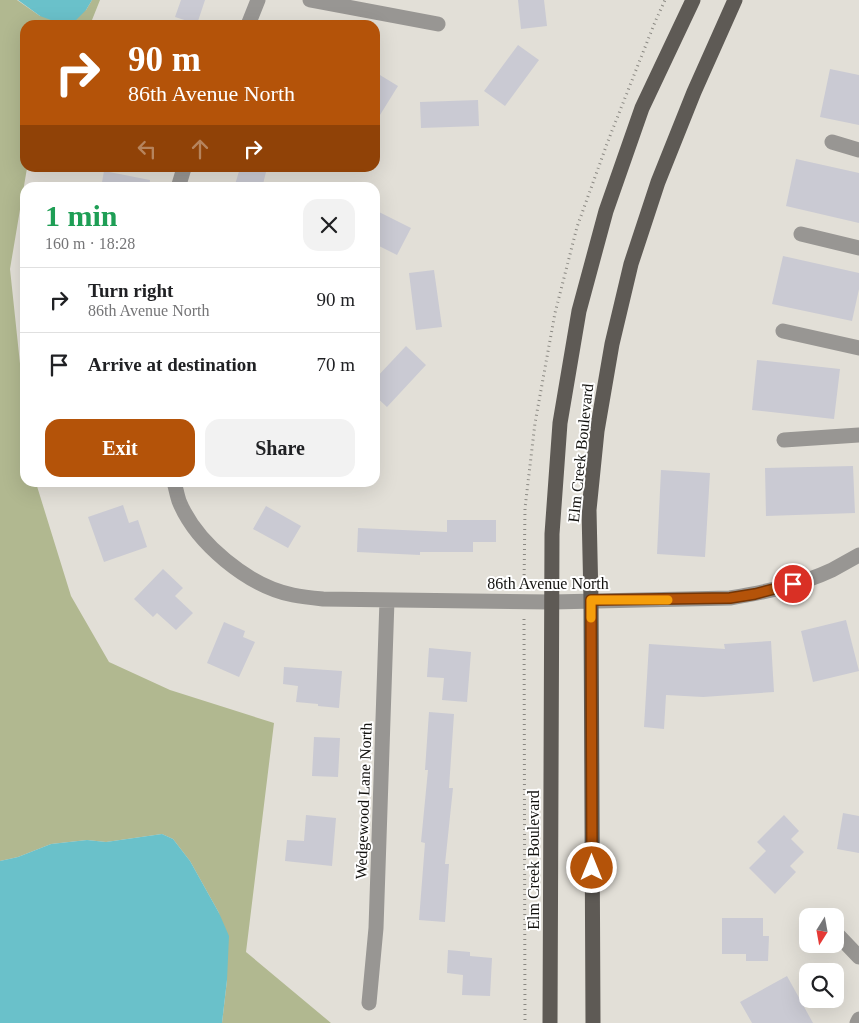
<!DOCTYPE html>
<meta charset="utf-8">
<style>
:root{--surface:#fff;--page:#f2f2f2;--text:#202124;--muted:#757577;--line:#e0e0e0;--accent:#b45309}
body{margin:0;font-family:Georgia,serif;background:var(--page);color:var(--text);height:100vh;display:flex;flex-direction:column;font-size:19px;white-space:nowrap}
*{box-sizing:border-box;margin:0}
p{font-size:16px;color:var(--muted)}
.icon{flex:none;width:28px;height:28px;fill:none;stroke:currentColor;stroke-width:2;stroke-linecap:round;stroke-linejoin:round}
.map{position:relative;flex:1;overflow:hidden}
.panel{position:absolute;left:20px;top:182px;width:360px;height:305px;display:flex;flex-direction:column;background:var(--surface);border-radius:15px;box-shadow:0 5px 20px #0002}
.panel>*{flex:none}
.banner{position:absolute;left:20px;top:20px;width:360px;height:152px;border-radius:15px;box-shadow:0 5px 20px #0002;background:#b45309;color:#fff;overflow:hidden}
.needle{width:32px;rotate:191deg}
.tools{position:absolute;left:799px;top:908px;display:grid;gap:10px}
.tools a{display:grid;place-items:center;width:45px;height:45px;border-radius:10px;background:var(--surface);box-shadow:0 5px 20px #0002;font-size:25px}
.pin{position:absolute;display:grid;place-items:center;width:42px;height:42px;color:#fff;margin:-21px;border:2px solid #fff;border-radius:50%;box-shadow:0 1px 5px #0007}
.me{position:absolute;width:55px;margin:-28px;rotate:0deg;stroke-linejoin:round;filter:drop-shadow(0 0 4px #0008)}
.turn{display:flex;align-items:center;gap:18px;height:105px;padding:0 25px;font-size:22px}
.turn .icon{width:65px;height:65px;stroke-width:2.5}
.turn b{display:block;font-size:35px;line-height:42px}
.lanes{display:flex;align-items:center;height:48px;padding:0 25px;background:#0003;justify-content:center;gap:25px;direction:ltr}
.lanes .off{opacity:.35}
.round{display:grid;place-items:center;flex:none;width:52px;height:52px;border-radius:15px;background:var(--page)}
.headline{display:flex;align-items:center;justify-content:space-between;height:85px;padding:0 25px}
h1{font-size:30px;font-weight:700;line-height:38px;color:#1e9e55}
.cta{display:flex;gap:10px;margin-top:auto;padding:10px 25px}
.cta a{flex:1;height:58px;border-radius:15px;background:var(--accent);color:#fff;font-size:20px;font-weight:700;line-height:58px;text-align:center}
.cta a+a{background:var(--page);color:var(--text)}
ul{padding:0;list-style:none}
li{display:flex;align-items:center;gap:15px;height:65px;padding:0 25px;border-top:1px solid var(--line)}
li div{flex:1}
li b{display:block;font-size:19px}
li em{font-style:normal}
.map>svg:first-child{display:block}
</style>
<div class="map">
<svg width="859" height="1023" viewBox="0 0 859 1023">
<rect width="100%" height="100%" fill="#e2dfd7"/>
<path fill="#b1b890" d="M0 0H17L40 16 86 10 92 0H100L90 25H25V168H27L10 269 25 411V482L36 483 71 596 109 662 170 690 274 723 246 952 331 1023H222L227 980 219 913 190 861 173 839 162 834 106 842 87 840 51 844 18 857 0 861Z"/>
<path fill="#6ac1ca" d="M18 0H17H92L86 10 75 21 59 23 40 16Z
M162 834 173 839 190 861 219 913 229 936 227 980 222 1023H0V861L18 857 51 844 87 840 106 842Z"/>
<path fill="#cacad3" d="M181 0H205L197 24 175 17Z
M518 0H544L547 26 521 29Z
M518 45 539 60 505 106 484 91Z
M830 69 859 75V125L820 117Z
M375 72 398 86 375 123Z
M478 100 479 126 421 128 420 102Z
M796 159 859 173V223L786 206Z
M240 168H267L262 188H234Z
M104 171 150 180 149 188H101Z
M375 210 411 228 397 255 375 244Z
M783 256 859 273V289L852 321 772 304Z
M434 270 442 327 416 330 409 273Z
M406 346 426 365 387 407 375 396V379Z
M757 360 840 369 834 419 752 410Z
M853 466 855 513 766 516 765 468Z
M661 470 710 473 705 557 657 554Z
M123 505 129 523 138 520 147 547 104 562 88 517Z
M266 506 301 526 288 548 253 529Z
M447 520H496V542H473V552H420V555L357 552 358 528 447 532Z
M163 569 183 588 175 596 193 613 176 630 157 613 153 617 134 599Z
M846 620 859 671 813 682 801 631Z
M224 622 245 631 243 637 255 642 239 677 207 663Z
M771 641 774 692 703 697 666 695 664 729 644 727 649 644 725 649 724 644Z
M429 648 471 652 467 702 442 700 444 678 427 677Z
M284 667 342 671 339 708 318 706V704L296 702 298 686 283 684Z
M429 712 454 714 449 788H453L445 864H449L445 922 419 920 425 843 421 842 428 770H425Z
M314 737 340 738 338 777 312 776Z
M843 813 859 816V853L837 849Z
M306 815 336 818 332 866 285 861 287 840 304 841Z
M784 815 799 831 791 839 804 852 790 866 796 872 775 894 749 868 766 851 757 842Z
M722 918H763V936H769L768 961H746V954H722Z
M448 950 470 952V956L492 958 490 996 462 995 463 975 447 973Z
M787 976 813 1023H752L740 1002Z"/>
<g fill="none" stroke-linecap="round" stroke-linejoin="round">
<path stroke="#8b8983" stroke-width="3" stroke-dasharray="1 4" stroke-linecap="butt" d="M524 585 525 508 535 423 555 313 577 227 608 141 655 22 665 0
M524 619 525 1023"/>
<path stroke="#989693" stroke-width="15" d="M310 0 438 24
M248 25 258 0
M832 142 859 150
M178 188 184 168
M801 234 859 248
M783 331 859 348
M784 440 859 435
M174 482C176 489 177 495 179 501 196 543 248 586 293 595 303 597 313 598 323 599L552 602 730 598C765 592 800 585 832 570 841 565 850 560 859 555
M835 932 859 957
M369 1003 376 928 387 600
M857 1023 859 1019"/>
<path stroke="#5e5a55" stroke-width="15" d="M550 1023 552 534 560 423 579 311 606 211 642 108 693 0
M593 1023 591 600 589 510 597 431 612 344 631 264 658 182 694 92 735 0"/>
</g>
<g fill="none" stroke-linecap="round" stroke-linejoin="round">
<defs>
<path id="route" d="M592 868 591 600 730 598 755 594 793 584"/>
</defs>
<use href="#route" stroke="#753606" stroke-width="12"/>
<use href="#route" stroke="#b45309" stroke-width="9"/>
<path stroke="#f59e0b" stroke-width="9" d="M591 618V600H668"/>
</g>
<g text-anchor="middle" stroke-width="4" stroke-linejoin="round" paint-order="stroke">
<g font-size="16" fill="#13120f" stroke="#fff">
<text transform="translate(580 453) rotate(-84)" y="6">Elm Creek Boulevard</text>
<text x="548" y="589">86th Avenue North</text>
<text transform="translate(363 801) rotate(-88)" y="6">Wedgewood Lane North</text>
<text transform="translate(533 860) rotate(-90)" y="6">Elm Creek Boulevard</text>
</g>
</g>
</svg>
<div class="tools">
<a><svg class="needle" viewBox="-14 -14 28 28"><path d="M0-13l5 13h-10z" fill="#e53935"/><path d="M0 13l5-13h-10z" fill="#757577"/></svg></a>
<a><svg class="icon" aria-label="search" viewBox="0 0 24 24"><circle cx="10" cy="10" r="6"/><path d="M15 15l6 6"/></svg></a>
</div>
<div class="pin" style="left:793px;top:584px;background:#d93025"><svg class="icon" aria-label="arrive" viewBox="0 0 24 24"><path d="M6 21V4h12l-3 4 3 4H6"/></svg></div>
<svg class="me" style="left:592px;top:868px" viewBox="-20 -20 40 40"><circle r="17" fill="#b45309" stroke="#fff" stroke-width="3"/><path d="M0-11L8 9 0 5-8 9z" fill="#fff"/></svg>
<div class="banner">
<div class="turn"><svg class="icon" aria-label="right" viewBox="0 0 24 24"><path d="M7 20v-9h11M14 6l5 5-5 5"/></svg><div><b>90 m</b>86th Avenue North</div></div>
<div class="lanes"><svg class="icon off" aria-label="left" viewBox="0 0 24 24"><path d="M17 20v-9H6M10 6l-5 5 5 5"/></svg><svg class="icon off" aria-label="ahead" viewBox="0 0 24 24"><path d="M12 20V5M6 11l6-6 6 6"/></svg><svg class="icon" aria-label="right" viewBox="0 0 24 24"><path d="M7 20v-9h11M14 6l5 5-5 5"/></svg></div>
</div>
<section class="panel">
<div class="headline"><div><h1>1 min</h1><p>160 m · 18:28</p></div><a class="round"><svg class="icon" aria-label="close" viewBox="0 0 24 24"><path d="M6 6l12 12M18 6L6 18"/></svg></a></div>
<ul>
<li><svg class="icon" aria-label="right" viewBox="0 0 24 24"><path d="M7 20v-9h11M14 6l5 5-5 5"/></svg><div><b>Turn right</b><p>86th Avenue North</p></div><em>90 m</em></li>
<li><svg class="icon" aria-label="arrive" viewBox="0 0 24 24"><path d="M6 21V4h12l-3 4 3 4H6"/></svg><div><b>Arrive at destination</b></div><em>70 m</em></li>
</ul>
<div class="cta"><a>Exit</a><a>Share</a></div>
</section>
</div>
